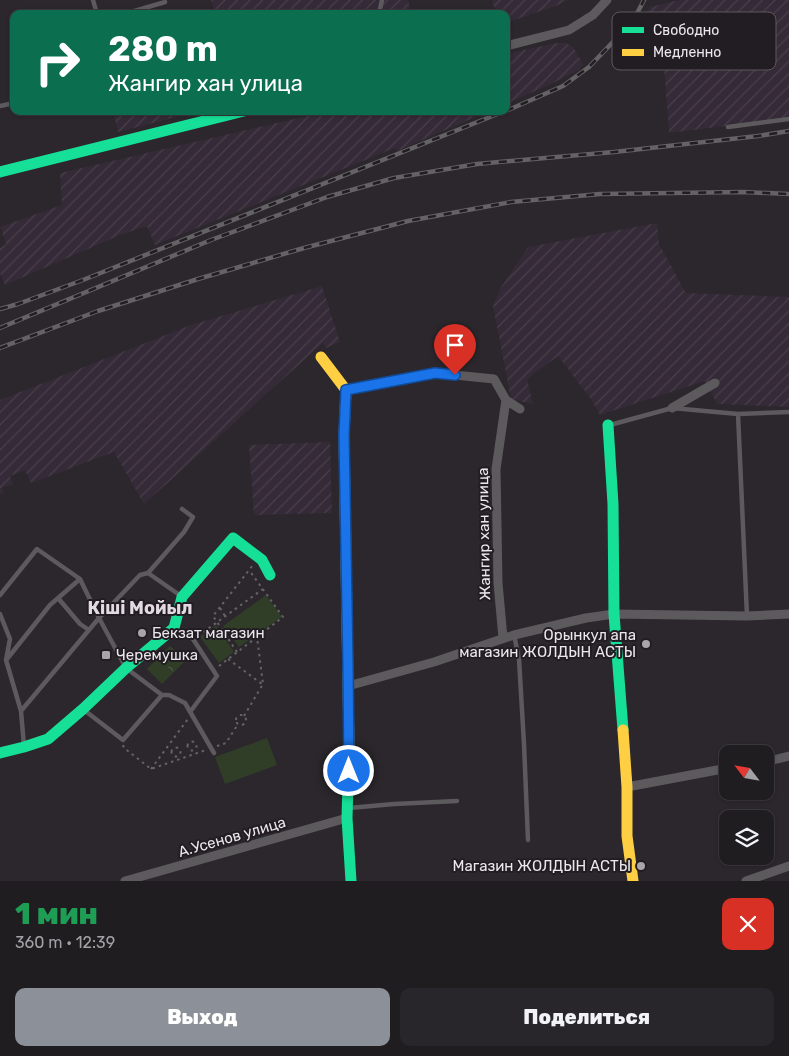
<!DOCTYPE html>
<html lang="ru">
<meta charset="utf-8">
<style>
:root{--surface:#201d21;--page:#28262a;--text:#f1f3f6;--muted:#a2a2a5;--line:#3d3b3f;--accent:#8c9099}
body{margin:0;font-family:Rubik,sans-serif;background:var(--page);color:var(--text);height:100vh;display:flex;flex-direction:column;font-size:19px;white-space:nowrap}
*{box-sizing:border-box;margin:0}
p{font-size:16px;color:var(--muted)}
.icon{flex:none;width:28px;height:28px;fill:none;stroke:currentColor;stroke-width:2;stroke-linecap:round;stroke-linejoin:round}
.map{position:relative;height:881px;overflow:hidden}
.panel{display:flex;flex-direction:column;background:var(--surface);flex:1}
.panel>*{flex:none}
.hud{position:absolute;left:10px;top:10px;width:500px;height:105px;border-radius:10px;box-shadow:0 1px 4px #0004,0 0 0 1px var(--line);background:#0b6e4f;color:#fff;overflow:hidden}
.needle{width:32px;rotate:301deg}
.buttons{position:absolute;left:719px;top:745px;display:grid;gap:10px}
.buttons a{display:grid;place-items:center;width:55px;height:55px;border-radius:10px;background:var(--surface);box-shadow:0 1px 4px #0004,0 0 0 1px var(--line);font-size:25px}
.pin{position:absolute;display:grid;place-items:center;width:42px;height:42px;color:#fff;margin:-51px -21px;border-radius:50% 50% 50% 0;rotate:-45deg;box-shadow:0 0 5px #0007}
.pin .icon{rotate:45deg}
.me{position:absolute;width:55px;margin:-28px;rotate:0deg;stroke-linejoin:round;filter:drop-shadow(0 0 4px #0008)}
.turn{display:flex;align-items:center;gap:18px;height:105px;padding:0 15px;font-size:22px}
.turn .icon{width:65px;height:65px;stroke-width:2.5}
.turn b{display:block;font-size:35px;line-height:42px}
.round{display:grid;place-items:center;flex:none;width:52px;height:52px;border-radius:10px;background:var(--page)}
.head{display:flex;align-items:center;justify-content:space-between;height:85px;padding:0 15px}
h1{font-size:30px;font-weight:800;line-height:38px;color:#1e9e55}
.action{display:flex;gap:10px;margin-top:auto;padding:10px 15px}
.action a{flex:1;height:58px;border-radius:10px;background:var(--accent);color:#fff;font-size:20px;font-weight:800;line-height:58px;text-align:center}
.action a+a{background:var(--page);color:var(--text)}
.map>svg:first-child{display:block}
</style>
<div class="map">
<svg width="789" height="881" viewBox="0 0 789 881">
<defs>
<pattern id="industrial-furrows" width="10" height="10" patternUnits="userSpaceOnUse" patternTransform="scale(1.25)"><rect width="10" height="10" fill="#352a37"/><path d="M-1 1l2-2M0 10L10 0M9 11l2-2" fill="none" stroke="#493f4a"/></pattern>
<pattern id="park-crowns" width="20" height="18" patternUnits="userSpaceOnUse" patternTransform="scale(1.25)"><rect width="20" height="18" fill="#303e28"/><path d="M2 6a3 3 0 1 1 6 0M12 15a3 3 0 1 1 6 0" fill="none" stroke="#4e5a47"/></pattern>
</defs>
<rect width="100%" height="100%" fill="#2b272c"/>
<path fill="url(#industrial-furrows)" d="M211 0H408L411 14H215Z
M492 0H568L556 6 511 21H506V14H496Z
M679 0H789V118L669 133 663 54 626 61 617 51 650 7Z
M556 43H566L573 47 583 64 579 70 551 84 506 104V54Z
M113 111H199L118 132Z
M329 111H489L397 151 395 148 155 245 147 226 120 235 5 285 0 273V248L6 244 0 227 62 205 60 173Z
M657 223 659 244 686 293 789 297V407L717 404 705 381 600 415 591 399 558 356 527 379 533 404 511 399 493 306 501 287 528 247Z
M322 286 340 342 326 348 323 343 144 504 114 452 31 483 25 470 10 476 13 485 2 487 4 493 0 494V400L191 325Z
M330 442 332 513 254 515 249 445Z"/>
<path fill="url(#park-crowns)" d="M170 646 185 661 173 673 158 658Z"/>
<path fill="#303e28" d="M266 595 282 617 239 647 223 626Z
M216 625 234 652 219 663 200 637Z
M158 658 173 673 162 684 147 669Z
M267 738 277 765 225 784 215 757Z"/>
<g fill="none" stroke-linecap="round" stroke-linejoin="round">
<path stroke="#666366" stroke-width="2" stroke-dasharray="2.5 4" stroke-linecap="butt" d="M220 608 225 616
M198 636 263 589
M237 652 213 616 253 565
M228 659 262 684
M219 666 257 637
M236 720a5 5 0 1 1 10 0a5 5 0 1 1-10 0Z
M244 716 263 684 257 637 283 617 249 570
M187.5 746a4.5 4.5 0 1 1 9 0a4.5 4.5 0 1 1-9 0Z
M123 745 124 748 151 769 206 750
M217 746 226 743 238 724
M171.5 752a4.5 4.5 0 1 1 9 0a4.5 4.5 0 1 1-9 0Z
M151 769 188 719"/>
<path stroke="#5d5a5d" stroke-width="4.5" d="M93 0 97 14
M124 14 165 2
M379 14 382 0
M0 106 14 103
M728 127 789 119
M738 414 747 616
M610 425 672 408 738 414 789 412
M148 573 181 596
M0 595 37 549 80 579 99 618 126 668 162 695H169L185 703 214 753
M58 598 80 624 89 630
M0 614 10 639 6 660 21 711 24 746
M176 629 193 639 217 676 190 712
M514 635 519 659 524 744 528 840
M7 659 50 605 80 579
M84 710 123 740 162 695
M21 711 99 618 140 575 148 573 184 532 193 517 182 509
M349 808 394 804 457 801"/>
<path stroke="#5d5a5d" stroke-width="9" d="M506 46 569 30 593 15 607 0
M346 390 435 373 494 379 506 400 520 409
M672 408 715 383
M503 638 498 583 496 469 506 400
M348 686 434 662 514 635 586 618 614 614 747 616 789 614
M765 762 789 756
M627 787 728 768
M125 881 347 818
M746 881 789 866"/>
<path stroke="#16e098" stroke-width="11" d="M0 172 244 111
M608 425 613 504 614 614 623 730
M349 746 347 818 351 881
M0 753 24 747 48 739 83 709 126 668 174 628 182 597 233 538 262 560 270 575"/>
<path stroke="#ffcf43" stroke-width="11" d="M321 357 346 390 344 435 349 746
M623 730 627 787V836L633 881"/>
<defs>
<path id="rail" d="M506 111 563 86 589 67 633 21 644 0
M0 309 18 304 83 280 505 111
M0 328 211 240 327 197 394 178 477 164 614 152 758 136 789 131
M0 348 98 311 198 279 304 248 408 221 511 202 600 194 743 192 789 194"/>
</defs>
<use href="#rail" stroke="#646264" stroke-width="4.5"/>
<use href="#rail" stroke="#221c23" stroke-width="2.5" stroke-dasharray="8" stroke-linecap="butt"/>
</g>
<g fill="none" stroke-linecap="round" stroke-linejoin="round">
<defs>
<path id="route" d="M349 771 348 665 344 435 346 390 435 373 455 375"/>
</defs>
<use href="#route" stroke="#114b97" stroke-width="12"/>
<use href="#route" stroke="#1a73e8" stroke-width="9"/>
</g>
<g fill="#a8a4a9" stroke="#221c23" stroke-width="2">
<circle cx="142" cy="633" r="5"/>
<circle cx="646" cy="644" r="5"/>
<rect x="101" y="650" width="10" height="10" rx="2.5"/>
<circle cx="641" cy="866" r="5"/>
</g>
<g text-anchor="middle" stroke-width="4" stroke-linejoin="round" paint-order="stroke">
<g font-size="15" fill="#ebe7ec" stroke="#221c23">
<text transform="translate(484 534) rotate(-91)" y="5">Жангир хан улица</text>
<text transform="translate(232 837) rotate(-16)" y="5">А.Усенов улица</text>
</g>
<g font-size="15" fill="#ebe7ec" stroke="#221c23" text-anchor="start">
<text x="152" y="638">Бекзат магазин</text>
<text x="636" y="640" text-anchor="end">Орынкул апа<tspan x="636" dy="17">магазин ЖОЛДЫН АСТЫ</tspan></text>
<text x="116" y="660">Черемушка</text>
<text x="631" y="871" text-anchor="end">Магазин ЖОЛДЫН АСТЫ</text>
</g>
<g font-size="18" font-weight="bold" fill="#e2d9e3" stroke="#221c23">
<text x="140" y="614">Кіші Мойыл</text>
</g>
</g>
<rect x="612" y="12" width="164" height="58" rx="8" fill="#221c23" stroke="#5e595f" stroke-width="1"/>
<rect x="622" y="27" width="22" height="6" fill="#16e098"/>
<rect x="622" y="49" width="22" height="7" fill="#ffcf43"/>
<g font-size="14" fill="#ebe7ec">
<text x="653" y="35">Свободно</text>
<text x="653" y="57">Медленно</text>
</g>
</svg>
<div class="buttons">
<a><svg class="needle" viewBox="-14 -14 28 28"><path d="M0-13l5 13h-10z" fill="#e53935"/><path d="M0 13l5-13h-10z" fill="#a2a2a5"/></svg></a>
<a><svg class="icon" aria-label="layers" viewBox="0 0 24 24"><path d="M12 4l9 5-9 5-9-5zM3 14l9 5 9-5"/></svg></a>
</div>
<div class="pin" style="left:455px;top:375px;background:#d93025"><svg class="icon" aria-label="arrive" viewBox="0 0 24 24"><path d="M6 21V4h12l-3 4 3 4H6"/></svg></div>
<svg class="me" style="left:349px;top:771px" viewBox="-20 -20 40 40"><circle r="17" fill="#1a73e8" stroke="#fff" stroke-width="3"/><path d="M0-11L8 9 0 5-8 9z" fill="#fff"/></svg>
<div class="hud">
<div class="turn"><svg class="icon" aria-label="right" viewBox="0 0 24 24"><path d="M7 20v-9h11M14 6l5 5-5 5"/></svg><div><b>280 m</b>Жангир хан улица</div></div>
</div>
</div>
<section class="panel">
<div class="head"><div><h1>1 мин</h1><p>360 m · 12:39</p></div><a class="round" style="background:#d93025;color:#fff"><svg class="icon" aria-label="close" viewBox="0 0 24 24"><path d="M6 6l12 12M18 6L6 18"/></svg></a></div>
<div class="action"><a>Выход</a><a>Поделиться</a></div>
</section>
